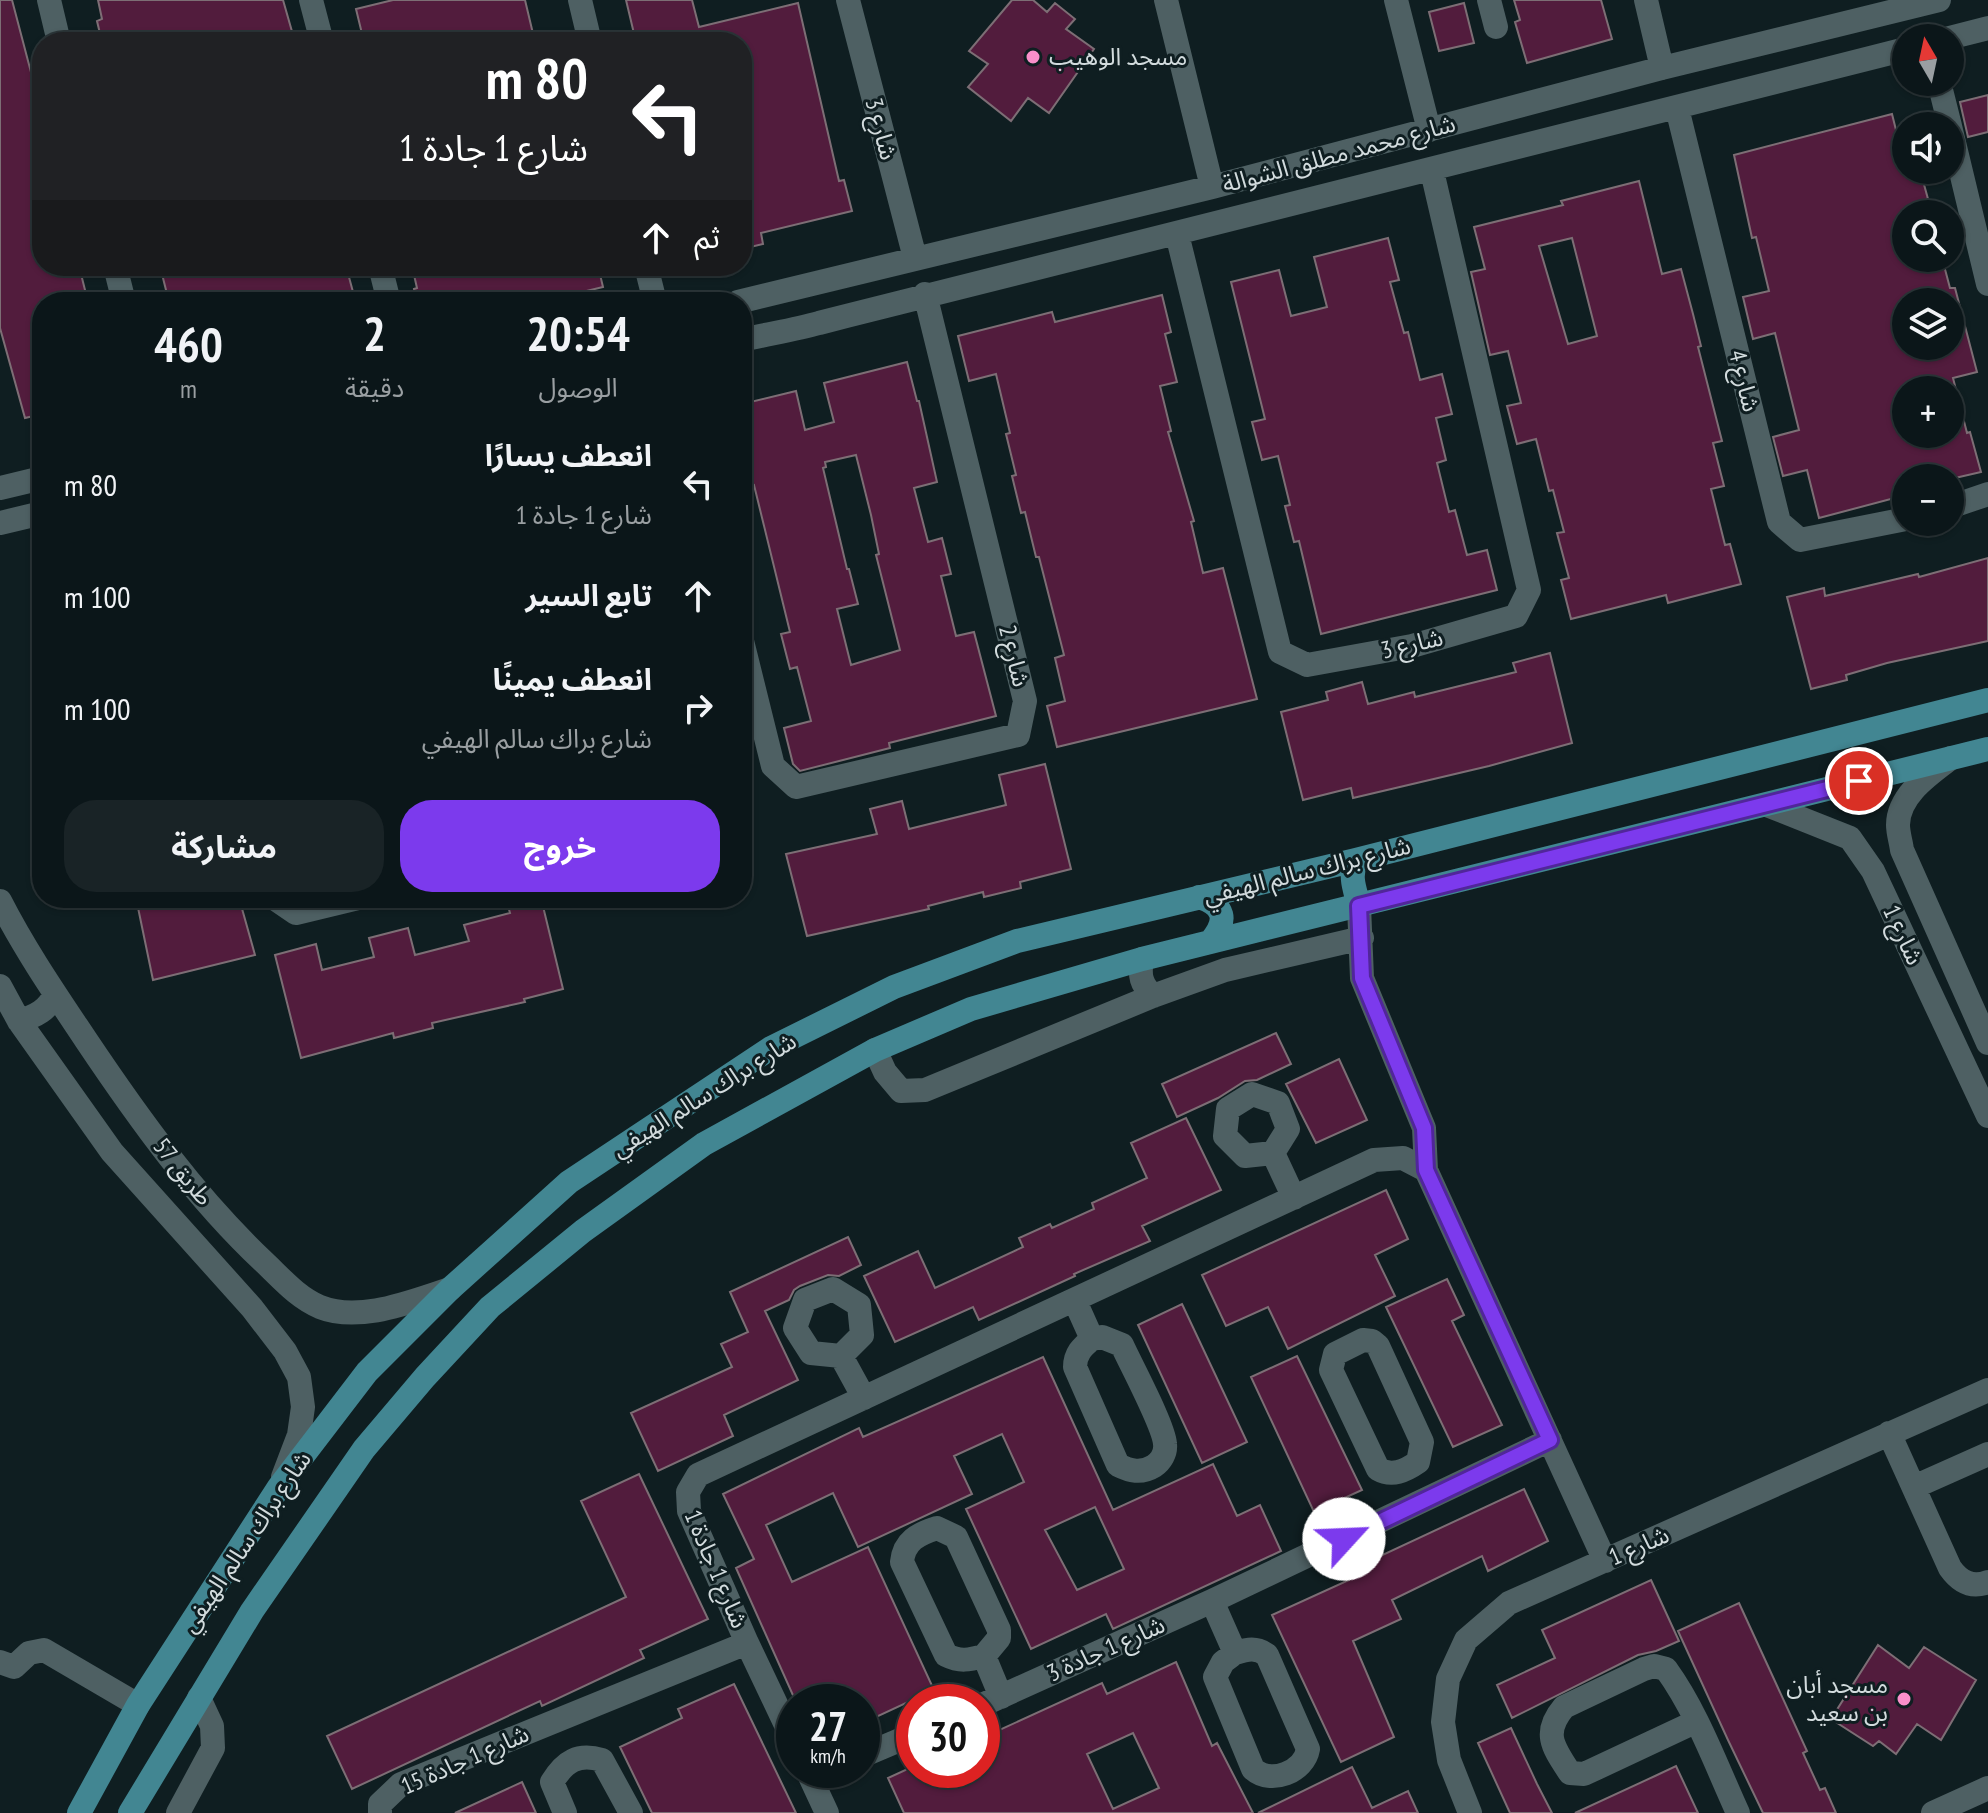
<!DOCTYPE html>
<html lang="ar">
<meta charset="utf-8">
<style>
:root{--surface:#0b1619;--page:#192326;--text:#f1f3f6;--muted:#9a9fa2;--line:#2b3538;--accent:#7c3aed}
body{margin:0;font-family:"PT Sans Narrow","Noto Sans Arabic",sans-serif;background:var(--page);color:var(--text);direction:rtl;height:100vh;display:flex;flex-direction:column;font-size:30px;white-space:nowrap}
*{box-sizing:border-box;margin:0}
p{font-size:26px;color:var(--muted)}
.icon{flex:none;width:44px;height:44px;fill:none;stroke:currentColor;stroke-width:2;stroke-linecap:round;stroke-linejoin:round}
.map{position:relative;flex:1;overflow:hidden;direction:ltr}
.drawer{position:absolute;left:32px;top:292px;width:720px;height:616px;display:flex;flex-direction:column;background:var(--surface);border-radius:32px;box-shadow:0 2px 6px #0004,0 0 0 2px var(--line);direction:rtl}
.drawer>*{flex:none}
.hud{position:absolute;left:32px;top:32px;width:720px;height:244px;border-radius:32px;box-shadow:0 2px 6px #0004,0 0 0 2px var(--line);direction:rtl;background:#202124;color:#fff;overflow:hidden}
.needle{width:52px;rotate:351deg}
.controls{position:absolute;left:1892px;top:24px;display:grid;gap:16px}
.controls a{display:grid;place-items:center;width:72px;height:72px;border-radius:50%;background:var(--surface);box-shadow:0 2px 6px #0004,0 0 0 2px var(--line);font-size:40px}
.speed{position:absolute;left:776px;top:1684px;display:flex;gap:16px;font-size:40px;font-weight:700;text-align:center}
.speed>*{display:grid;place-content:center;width:104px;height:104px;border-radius:50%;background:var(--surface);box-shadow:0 2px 6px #0004,0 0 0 2px var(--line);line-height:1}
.speed small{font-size:20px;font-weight:400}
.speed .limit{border:12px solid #d22;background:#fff;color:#111}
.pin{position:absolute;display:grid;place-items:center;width:68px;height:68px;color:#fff;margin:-34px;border:4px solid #fff;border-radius:50%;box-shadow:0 2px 8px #0007}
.me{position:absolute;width:88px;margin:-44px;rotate:65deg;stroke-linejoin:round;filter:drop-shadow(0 0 6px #0008)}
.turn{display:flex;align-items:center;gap:28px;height:168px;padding:0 32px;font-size:36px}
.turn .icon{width:104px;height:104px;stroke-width:2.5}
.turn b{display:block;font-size:56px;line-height:68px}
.then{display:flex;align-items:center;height:76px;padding:0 32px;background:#0003;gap:16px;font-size:30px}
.eta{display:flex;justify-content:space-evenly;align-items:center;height:136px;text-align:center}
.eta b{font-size:48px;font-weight:700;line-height:56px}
.action{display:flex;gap:16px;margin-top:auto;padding:16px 32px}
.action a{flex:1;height:92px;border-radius:32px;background:var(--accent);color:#fff;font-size:32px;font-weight:700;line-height:92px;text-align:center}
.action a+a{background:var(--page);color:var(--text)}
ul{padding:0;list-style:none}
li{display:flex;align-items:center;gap:24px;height:112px;padding:0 32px}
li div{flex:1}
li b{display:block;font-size:30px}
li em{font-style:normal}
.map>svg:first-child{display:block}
</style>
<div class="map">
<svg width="1988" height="1813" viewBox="0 0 1988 1813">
<rect width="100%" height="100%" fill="#0f1e21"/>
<path fill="#521c3d" stroke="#7d6e75" stroke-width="2" fill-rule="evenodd" d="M0 0H12L32 76 36 75 42 100V266H79L88 302H42V414L25 418 0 328Z
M98 0H283L295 42H102L97 21 102 19Z
M393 0H525L535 42H364L356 9Z
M626 0H692L699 27 798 3 839 181 844 180 852 211 761 233 763 244 742 249V42H636Z
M1012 0H1033L1047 12 1055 3 1075 19 1066 29 1094 49 1049 113 1028 98 1011 121 968 87 988 64 969 51Z
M1514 0H1601L1612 39 1527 63 1515 22 1520 20Z
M1464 3 1474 43 1439 51 1429 12Z
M1988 95V132L1968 137 1960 102Z
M1892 114 1906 170H1920L1928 199 1923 201 1926 214H1906V258H1942L1950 288H1955L1977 372 1953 378 1967 433 1970 432 1981 472 1955 478H1906V495L1819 518 1807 470 1783 476 1773 437 1799 430 1775 333 1753 339 1743 297 1769 291 1756 237 1752 238 1734 155ZM1906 302H1950V346H1906ZM1906 390H1950V434H1906Z
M1639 181 1662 274 1681 269 1693 314 1701 346 1698 347 1722 441 1713 443 1724 486 1711 489 1725 545 1730 544 1741 584 1668 603 1666 595 1571 619 1561 580 1569 578 1557 533 1564 532 1553 490 1549 491 1536 439 1517 444 1507 406 1521 403 1508 351 1490 355 1471 272 1485 269 1474 227 1563 205 1561 201ZM1572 238 1597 336 1568 344 1539 246Z
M1388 238 1399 280 1390 282 1404 333 1408 332 1420 380 1442 374 1452 414 1436 418 1446 460 1437 463 1449 512 1455 510 1467 555 1487 550 1497 590 1321 634 1299 541 1294 542 1285 506 1290 505 1278 456 1262 460 1252 422 1265 419 1231 282 1279 270 1291 316 1327 307 1314 257Z
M160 266H346L353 292 310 302H169Z
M412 266H598L603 287 541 302H417L414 289 417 288Z
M1162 295 1171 332 1165 334 1177 382 1160 386 1171 431 1168 432 1194 521 1191 522 1203 573 1223 568 1257 699 1057 747 1047 706 1065 701 1055 658 1064 655 1039 557H1036L1025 512 1021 513 1012 476 1016 475 1006 434 1010 433 996 374 969 381 958 336 1052 312 1055 322Z
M907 362 917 401H919L937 482 914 488 928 542 942 538 951 574 941 576 956 636 974 632 996 716 889 743 890 748 800 771 793 764 784 728 811 721 797 667 790 669 781 634 790 632 754 485 748 487 742 463V404L796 391 805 430 834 422 824 383ZM856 455 871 515 879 554 876 555 900 650 851 665 837 609 858 604 849 569H847L823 468 826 467 825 462Z
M1988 558V641L1887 663 1846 675 1847 680 1811 689 1787 597 1824 588 1825 596 1918 574 1919 577Z
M1550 653 1572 743 1489 766 1353 798 1351 788 1303 800 1281 712 1328 700 1326 692 1362 682 1368 704 1414 692 1415 697 1516 672 1513 663Z
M1045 764 1071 869 1020 882 1021 888 984 897 983 892 928 906 929 909 807 936 786 854 877 834 870 809 902 801 909 829 1006 805 999 775Z
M136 898H239L255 955 153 980Z
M541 898 563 989 524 999 525 1002 432 1023 433 1028 394 1038 393 1033 301 1058 275 955 316 944 322 970 374 957 369 938 408 928 415 955 469 941 464 925 510 913 508 906Z
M1276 1033 1291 1064 1257 1080 1245 1081 1218 1098 1177 1117 1162 1084Z
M1339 1059 1367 1120 1316 1143 1286 1084Z
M1186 1118 1221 1190 1142 1226 1150 1241 1074 1274 1075 1276 979 1320 973 1307 895 1342 864 1276 918 1251 935 1288 1023 1247 1019 1238 1050 1224 1052 1228 1094 1209 1092 1203 1147 1178 1131 1143Z
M1386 1190 1408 1239 1375 1255 1395 1296 1288 1349 1268 1307 1226 1326 1202 1275Z
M848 1237 861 1265 839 1276 828 1275 800 1286 794 1290 789 1300 765 1311 798 1380 724 1415 733 1436 658 1471 631 1413 732 1367 721 1344 748 1332 730 1292Z
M1447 1279 1464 1315 1452 1321 1502 1425 1453 1447 1386 1307Z
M1182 1304 1247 1442 1202 1463 1138 1325Z
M1297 1356 1362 1490 1314 1512 1251 1377Z
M1043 1357 1113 1510 1213 1464 1237 1516 1260 1505 1281 1551 1113 1629 1106 1614 1031 1649 966 1509 1024 1482 1002 1434 954 1456 972 1494 858 1547 833 1493 766 1525 792 1582 868 1547 934 1690 874 1718 867 1702H796L736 1568 754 1559 723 1494 859 1428 863 1437ZM1095 1507 1124 1569 1077 1590 1045 1530Z
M639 1474 708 1619 640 1650 644 1658 542 1706 540 1701 352 1789 327 1736 626 1597 581 1501Z
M1524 1489 1548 1541 1488 1571 1482 1556 1392 1600 1401 1619 1353 1641 1394 1737 1341 1762 1272 1615 1349 1580 1346 1572Z
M1651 1580 1679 1641 1656 1651 1638 1655 1512 1718 1497 1685 1555 1658 1542 1630Z
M1739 1603 1807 1751 1803 1753 1820 1790 1825 1788 1836 1813H1763L1728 1740 1678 1631Z
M1878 1645 1909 1668 1924 1647 1976 1680 1941 1740 1917 1724 1896 1754 1879 1741 1873 1746 1831 1719Z
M1176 1662 1212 1746 1217 1743 1253 1813H904L888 1778 914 1766V1770H982V1738L1102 1683 1107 1694ZM1133 1733 1159 1788 1113 1809 1087 1754Z
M734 1684 796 1813H652L620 1747 682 1718 678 1709Z
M1511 1728 1537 1784 1552 1813H1510L1478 1743Z
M1676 1766 1698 1813H1575L1655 1776Z
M1352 1767 1372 1808 1408 1791 1418 1813H1258Z
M522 1782 536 1813H455Z"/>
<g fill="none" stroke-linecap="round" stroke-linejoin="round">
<path stroke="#4e6063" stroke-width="24" d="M49 0 59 42
M311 0 322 42
M580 0 590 42
M848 0 915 258
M1166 0 1212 187
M1396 0 1429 130
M1489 0 1496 27
M1646 0 1662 68
M1949 38 1988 28
M1939 82 1950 126
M1677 108 1779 522 1800 540 1906 519
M1950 126 1988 284
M1177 234 1280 652 1307 665 1412 646 1516 616 1529 590 1432 171
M115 266 124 302
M380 266 389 302
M646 266 655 302
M738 302 1212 187 1662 68 1939 0
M742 340C767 334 794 330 819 323 1181 231 1544 143 1906 49
M0 488 42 478
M1950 507 1988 494
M0 523 42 513
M742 641 773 766 796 787 1018 735 1025 701 925 294
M1951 758C1930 774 1898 795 1898 825 1898 833 1901 842 1902 850L1988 1043
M1767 805 1850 838 1873 871 1988 1116
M274 898 296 913 358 898
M0 901C25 950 56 995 86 1040 139 1119 195 1197 264 1262 282 1279 297 1297 320 1307 360 1323 412 1301 450 1289
M1359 906 1362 978 1424 1128 1426 1170
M1142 959C1139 976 1141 984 1153 996
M0 986 19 1021 112 1152 252 1308 285 1351 299 1377 303 1407 299 1435 283 1477
M19 1021C36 1016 48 1010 55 994
M875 1050 885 1072 901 1091 925 1090 1153 996 1225 970 1362 938
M1252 1094 1278 1103 1288 1129 1273 1153 1245 1156 1225 1136 1228 1109Z
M1273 1153 1294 1198
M833 1289 859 1305 862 1335 841 1356 811 1353 795 1328 805 1300Z
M1075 1301 1092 1339C1082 1347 1075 1354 1075 1367L1118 1465C1130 1471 1141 1474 1154 1466 1161 1461 1166 1453 1165 1444 1164 1426 1131 1365 1122 1345L1102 1337 1092 1339
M1363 1340 1372 1341 1378 1346 1422 1442 1418 1462C1405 1471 1392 1477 1378 1469L1331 1370 1335 1354Z
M841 1356 864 1398
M1889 1433 1950 1568C1960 1582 1972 1588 1988 1582
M1914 1487 1988 1454
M1212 1601 1235 1653 1223 1662 1215 1677 1253 1769C1271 1785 1304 1772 1308 1749L1267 1655C1256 1647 1248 1649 1235 1653
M984 1656 999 1638V1630L956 1537 937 1528C918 1534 904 1541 902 1562L946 1655C960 1662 969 1660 984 1656L1001 1697
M0 1662 14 1667 29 1653 44 1650 138 1705
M982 1705 1212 1601 1550 1440
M1695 1722 1584 1774 1570 1773C1553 1747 1542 1733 1564 1707L1644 1669 1654 1666 1666 1669C1697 1712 1716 1765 1738 1813
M794 1742 747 1643 689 1511 688 1492 698 1475 1374 1160 1403 1158 1426 1170 1605 1561
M862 1756 914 1734
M807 1770 827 1813
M178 1813 213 1748 212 1726 199 1698
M380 1813V1804L401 1784 747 1643
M565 1813 552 1782C565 1761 578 1753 602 1760L631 1813
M1470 1813 1449 1760 1443 1722 1448 1679 1466 1640 1509 1603 1988 1390
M1933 1813 1988 1788"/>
<path stroke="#428692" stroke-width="24" d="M1356 860C1349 878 1355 889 1359 906
M1199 897C1225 906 1228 920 1211 941
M79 1813 138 1705 279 1487 367 1372 450 1289 569 1182 771 1048 894 987 1017 941 1356 860 1988 700
M130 1813 252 1611 364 1449 425 1377 490 1307 583 1231 704 1144 875 1050 971 1009 1142 959 1988 749"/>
</g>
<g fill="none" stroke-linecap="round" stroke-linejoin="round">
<defs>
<path id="route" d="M1344 1539 1550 1440 1426 1170 1424 1128 1362 978 1359 906 1859 781"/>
</defs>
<use href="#route" stroke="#51269a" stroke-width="20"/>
<use href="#route" stroke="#7c3aed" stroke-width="14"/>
</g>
<g fill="#f98fca" stroke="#0f1e21" stroke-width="3">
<circle cx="1033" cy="57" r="8"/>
<circle cx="1904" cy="1699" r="8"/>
</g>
<g text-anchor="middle" stroke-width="6" stroke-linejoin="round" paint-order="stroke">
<g font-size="24" fill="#d2dbdd" stroke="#0f1e21" text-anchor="start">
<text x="1049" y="65">مسجد الوهيب</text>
<text x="1888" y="1693" text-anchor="end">مسجد أبان<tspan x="1888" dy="28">بن سعيد</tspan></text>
</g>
<g font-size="24" fill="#d2dbdd" stroke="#0f1e21">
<text transform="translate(881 129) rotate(75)" y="8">شارع 3</text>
<text transform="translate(1339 154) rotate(-15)" y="8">شارع محمد مطلق الشوالة</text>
<text transform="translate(1744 381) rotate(76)" y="8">شارع 4</text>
<text transform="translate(1412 644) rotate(-13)" y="8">شارع 3</text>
<text transform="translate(1014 656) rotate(76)" y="8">شارع 2</text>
<text transform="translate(1307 871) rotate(-14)" y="8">شارع براك سالم الهيفي</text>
<text transform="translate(1903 935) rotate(65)" y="8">شارع 1</text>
<text transform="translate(704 1095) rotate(-32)" y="8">شارع براك سالم الهيفي</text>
<text transform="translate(183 1172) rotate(51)" y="8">طريق 57</text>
<text transform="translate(246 1542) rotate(-56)" y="8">شارع براك سالم الهيفي</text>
<text transform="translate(1639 1546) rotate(-24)" y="8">شارع 1</text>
<text transform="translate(716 1569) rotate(67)" y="8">شارع 1 جادة 1</text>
<text transform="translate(1106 1649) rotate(-24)" y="8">شارع 1 جادة 3</text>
<text transform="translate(465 1760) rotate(-24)" y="8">شارع 1 جادة 15</text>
</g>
</g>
</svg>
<div class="controls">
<a><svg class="needle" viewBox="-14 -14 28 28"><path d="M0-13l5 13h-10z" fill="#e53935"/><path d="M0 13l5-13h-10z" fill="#9a9fa2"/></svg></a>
<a><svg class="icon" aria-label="sound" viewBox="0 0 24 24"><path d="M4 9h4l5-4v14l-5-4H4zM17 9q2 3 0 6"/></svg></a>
<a><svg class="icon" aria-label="search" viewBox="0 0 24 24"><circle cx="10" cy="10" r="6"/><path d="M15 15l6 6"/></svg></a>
<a><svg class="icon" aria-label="layers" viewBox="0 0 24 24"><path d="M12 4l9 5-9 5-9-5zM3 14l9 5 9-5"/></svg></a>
<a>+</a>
<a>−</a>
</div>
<div class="speed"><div>27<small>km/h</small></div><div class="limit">30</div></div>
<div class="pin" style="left:1859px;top:781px;background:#d93025"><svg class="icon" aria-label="arrive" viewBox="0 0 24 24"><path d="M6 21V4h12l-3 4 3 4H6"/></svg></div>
<svg class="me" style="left:1344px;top:1539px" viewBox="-20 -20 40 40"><circle r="19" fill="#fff"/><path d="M0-13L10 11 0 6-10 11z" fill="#7c3aed"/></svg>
<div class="hud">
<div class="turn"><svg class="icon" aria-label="left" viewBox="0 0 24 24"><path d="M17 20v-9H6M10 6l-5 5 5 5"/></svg><div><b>80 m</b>شارع 1 جادة 1</div></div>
<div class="then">ثم<svg class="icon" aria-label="ahead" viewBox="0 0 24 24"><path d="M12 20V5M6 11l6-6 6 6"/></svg></div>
</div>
<section class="drawer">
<div class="eta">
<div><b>20:54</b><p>الوصول</p></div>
<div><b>2</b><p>دقيقة</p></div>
<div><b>460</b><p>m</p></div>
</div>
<ul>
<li><svg class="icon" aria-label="left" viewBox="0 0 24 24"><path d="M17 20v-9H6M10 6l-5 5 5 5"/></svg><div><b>انعطف يسارًا</b><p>شارع 1 جادة 1</p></div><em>80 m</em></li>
<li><svg class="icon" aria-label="ahead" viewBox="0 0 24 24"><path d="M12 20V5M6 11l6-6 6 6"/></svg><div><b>تابع السير</b></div><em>100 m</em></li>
<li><svg class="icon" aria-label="right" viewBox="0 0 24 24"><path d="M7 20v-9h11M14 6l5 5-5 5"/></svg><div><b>انعطف يمينًا</b><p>شارع براك سالم الهيفي</p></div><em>100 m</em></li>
</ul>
<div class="action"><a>خروج</a><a>مشاركة</a></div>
</section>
</div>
